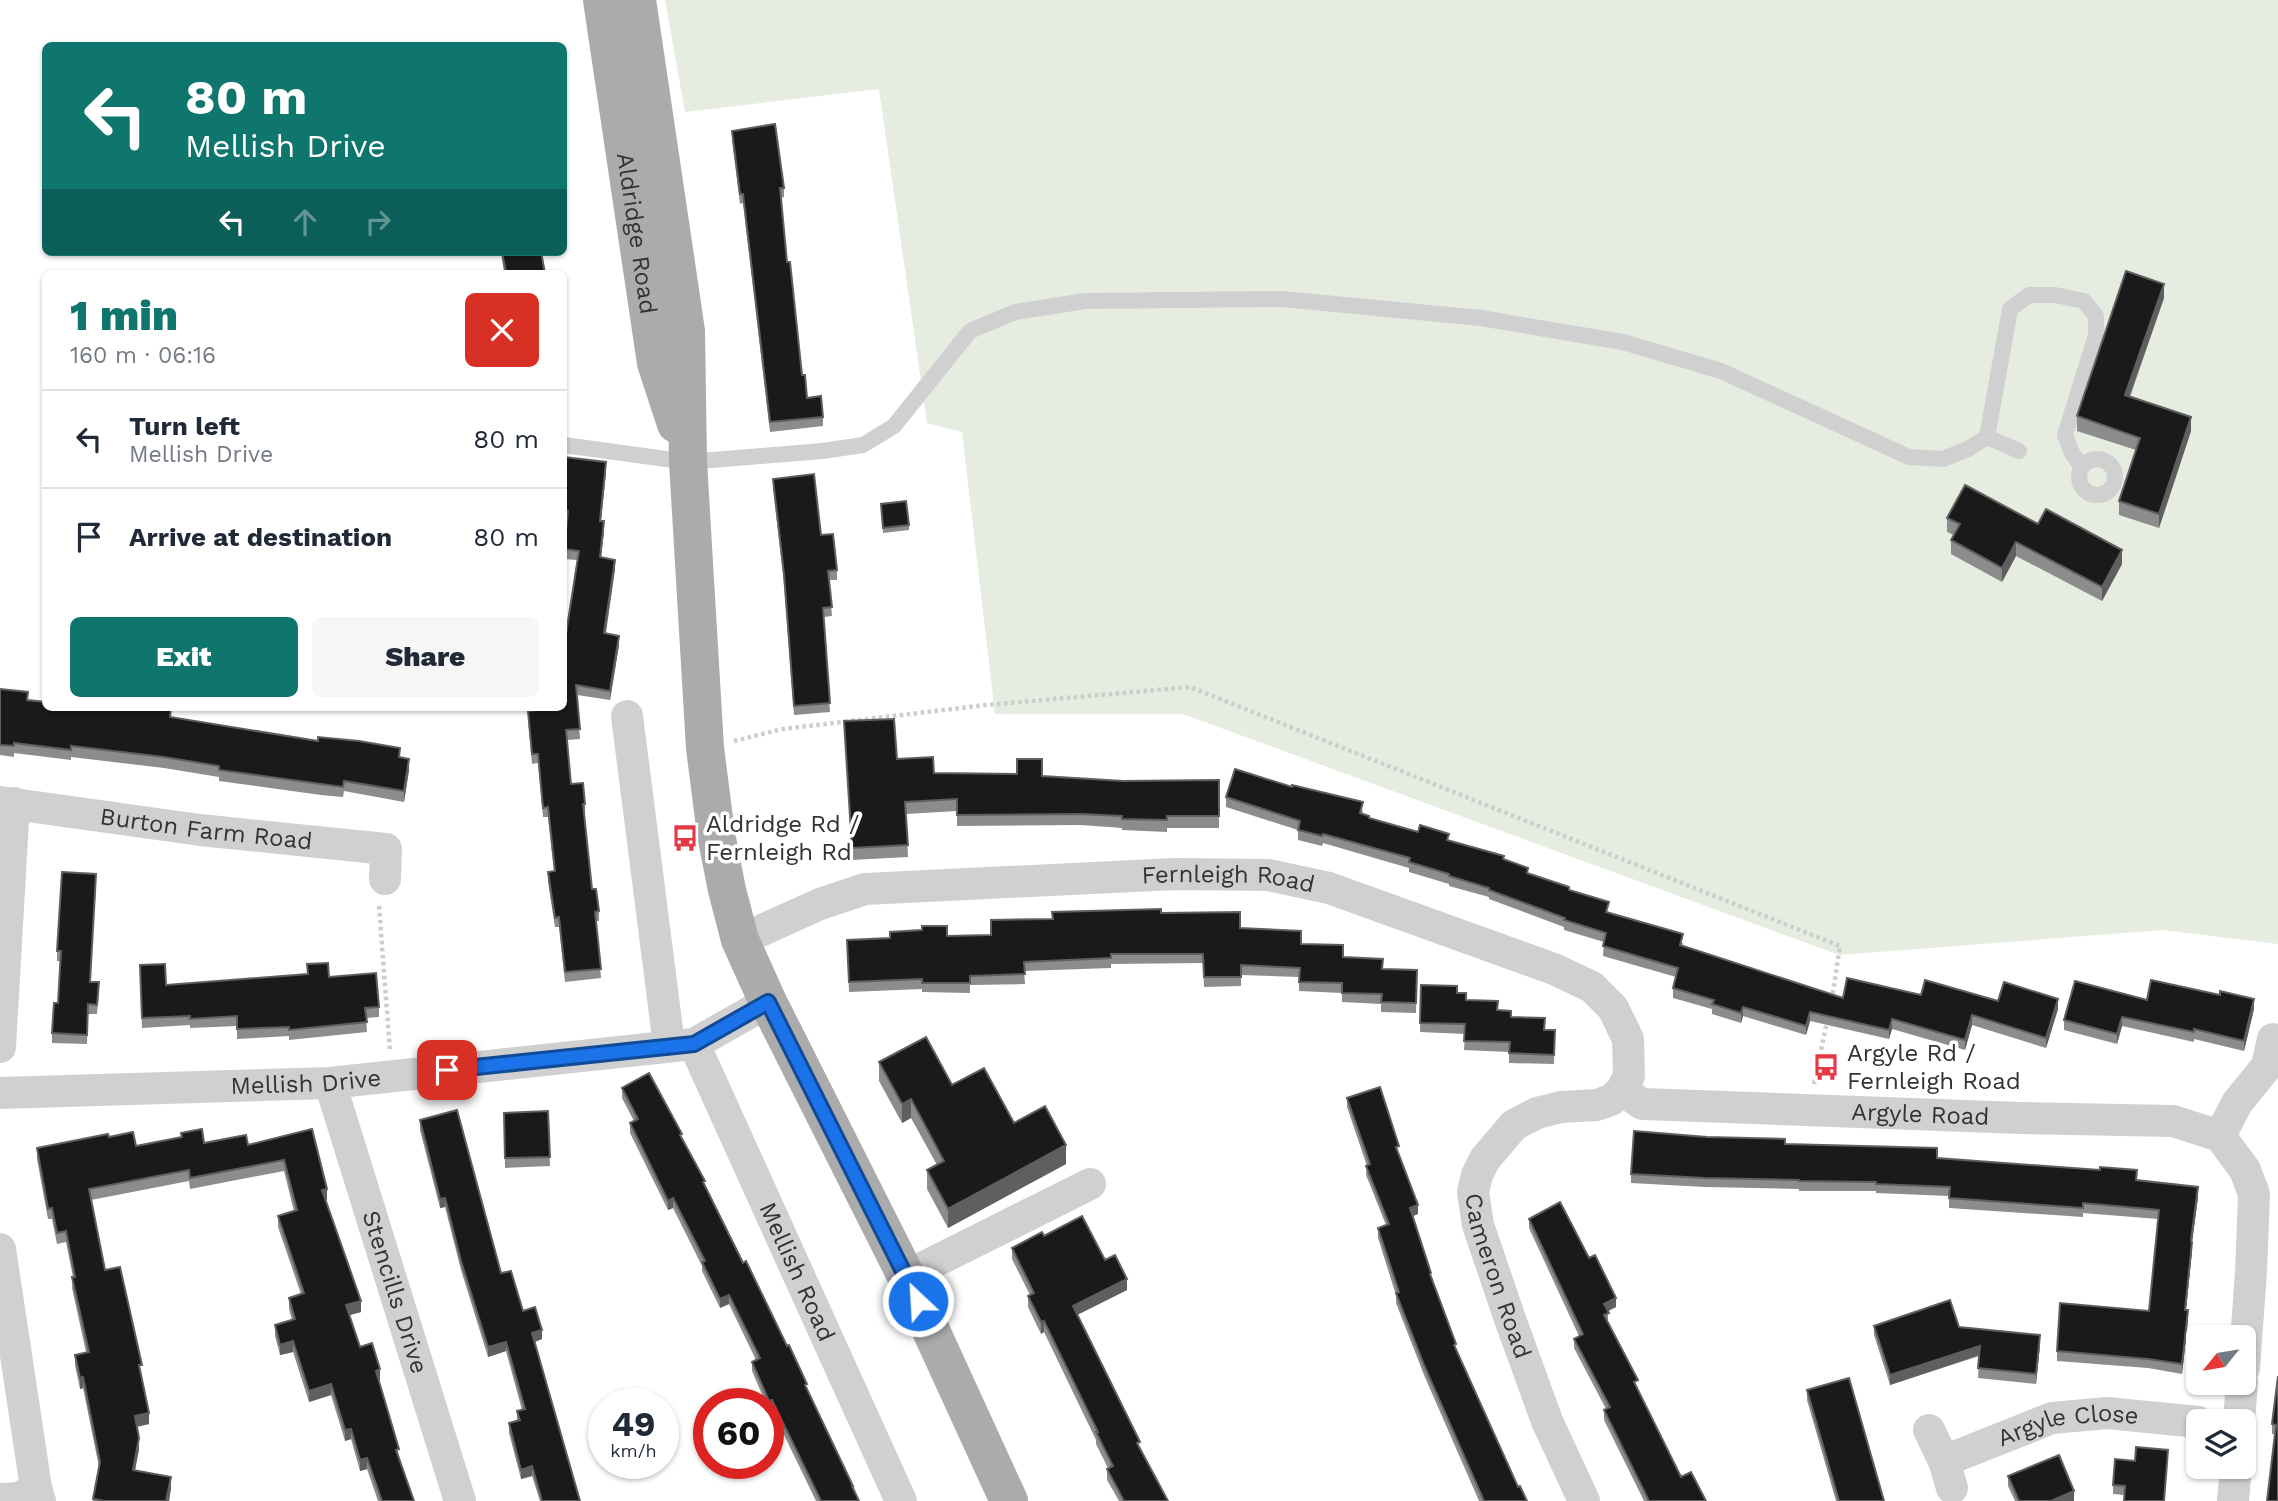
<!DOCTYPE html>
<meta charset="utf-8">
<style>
:root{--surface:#fff;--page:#f6f6f7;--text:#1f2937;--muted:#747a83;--line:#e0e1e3;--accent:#0f766e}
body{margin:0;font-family:"Work Sans",sans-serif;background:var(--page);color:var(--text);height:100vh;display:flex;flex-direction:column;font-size:26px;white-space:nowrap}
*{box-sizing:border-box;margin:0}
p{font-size:23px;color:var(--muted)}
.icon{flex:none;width:38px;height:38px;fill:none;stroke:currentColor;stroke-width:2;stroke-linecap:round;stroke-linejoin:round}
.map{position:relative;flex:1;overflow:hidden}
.sheet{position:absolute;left:42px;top:270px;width:525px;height:441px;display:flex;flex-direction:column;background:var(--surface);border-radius:10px;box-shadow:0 2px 5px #0004}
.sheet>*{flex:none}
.banner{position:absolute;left:42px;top:42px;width:525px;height:214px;border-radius:10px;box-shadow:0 2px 5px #0004;background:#0f766e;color:#fff;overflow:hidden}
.needle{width:46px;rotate:240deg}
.tools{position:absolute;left:2186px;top:1325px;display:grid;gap:14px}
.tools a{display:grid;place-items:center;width:70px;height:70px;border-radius:10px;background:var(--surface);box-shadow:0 2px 5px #0004;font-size:35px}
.speed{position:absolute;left:588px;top:1388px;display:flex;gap:14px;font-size:35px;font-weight:700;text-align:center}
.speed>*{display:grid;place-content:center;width:91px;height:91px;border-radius:50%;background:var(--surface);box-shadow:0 2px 5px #0004;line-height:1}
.speed small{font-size:18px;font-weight:400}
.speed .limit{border:10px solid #d22;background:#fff;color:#111}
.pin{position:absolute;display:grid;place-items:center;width:60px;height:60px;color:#fff;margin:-30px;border-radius:14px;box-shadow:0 4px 10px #0006}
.me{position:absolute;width:77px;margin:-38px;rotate:335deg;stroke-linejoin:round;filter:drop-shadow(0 0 5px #0008)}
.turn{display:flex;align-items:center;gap:24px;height:147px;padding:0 28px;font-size:32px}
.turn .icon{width:91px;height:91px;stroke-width:2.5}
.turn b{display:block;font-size:49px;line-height:60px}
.lanes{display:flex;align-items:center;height:66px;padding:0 28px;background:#0003;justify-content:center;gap:35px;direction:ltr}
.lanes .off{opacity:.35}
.round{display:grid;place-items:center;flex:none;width:74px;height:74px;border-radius:10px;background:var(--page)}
.headline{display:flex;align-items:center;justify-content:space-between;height:119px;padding:0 28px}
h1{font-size:42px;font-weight:800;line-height:52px;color:var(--accent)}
.button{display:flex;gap:14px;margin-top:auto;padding:14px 28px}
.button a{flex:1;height:80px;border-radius:10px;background:var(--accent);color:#fff;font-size:28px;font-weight:800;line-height:80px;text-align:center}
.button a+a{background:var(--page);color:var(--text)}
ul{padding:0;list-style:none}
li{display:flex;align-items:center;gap:21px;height:98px;padding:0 28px;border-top:2px solid var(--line)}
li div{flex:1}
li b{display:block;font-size:26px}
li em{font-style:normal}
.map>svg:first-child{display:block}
</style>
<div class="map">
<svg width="2278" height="1501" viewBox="0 0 2278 1501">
<rect width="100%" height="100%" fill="#fff"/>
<path fill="#e6ecdf" d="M665 0H2278V944L2163 930 1839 955 1183 714H995L962 432 927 423 879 89 685 112Z"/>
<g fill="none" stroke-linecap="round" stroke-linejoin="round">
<path stroke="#cdcdcd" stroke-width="4.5" stroke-dasharray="3.5 3.5" stroke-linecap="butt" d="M734 741 783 729 986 705 1190 687 1840 946 1832 999
M379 906 390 1051
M1814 1084 1827 1021"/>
<path stroke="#d0d0d0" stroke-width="16" d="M1987 437 2019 451
M564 445 688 462 822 451 863 445 894 426 970 331 1015 312 1085 301 1282 299 1481 318 1623 342 1721 371 1909 457 1943 459 1968 449 1987 437 2010 309 2029 295H2055L2084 301 2096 316V335L2065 435 2072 453 2082 467
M2079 477a18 18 0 1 1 36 0a18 18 0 1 1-36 0Z"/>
<g stroke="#d0d0d0" stroke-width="32">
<path d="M627 716 669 1045"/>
<path id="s1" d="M0 802 200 830 386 849 385 879"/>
<path id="s2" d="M740 940 820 904 865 889 1175 874 1268 875 1329 888 1554 969 1592 987 1613 1008 1628 1039 1629 1076 1622 1090 1611 1100 1597 1105 1561 1107 1537 1113 1514 1125 1485 1159 1477 1175 1473 1192 1478 1225 1510 1319 1547 1421 1584 1501"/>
<path id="s3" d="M694 1044 901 1501"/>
<path d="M0 1047 14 803"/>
<path id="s4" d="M330 1083 460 1501"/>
<path id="s5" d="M1622 1090 1642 1104 2020 1118 2173 1121 2220 1136 2245 1170 2254 1194 2251 1272 2244 1368"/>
<path id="s6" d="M0 1093 330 1083 694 1044 768 1002"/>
<path d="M2220 1136 2237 1103 2267 1066 2273 1039"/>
<path d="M0 1249 36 1488 40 1501"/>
<path d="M906 1276 1090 1184"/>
<path d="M2239 1421 2242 1382"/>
<path d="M1929 1430 1944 1461 1952 1488"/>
<path id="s7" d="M1944 1461 2052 1418 2107 1413 2198 1422"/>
<path d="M0 1499 19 1498 36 1488"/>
<path d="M2233 1501 2236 1466"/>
</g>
<g stroke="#ababab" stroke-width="38">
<path id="s8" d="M602 0 656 363 676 424"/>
<path d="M637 0 686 331 688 462 705 748 716 834 727 890 740 940 768 1002 906 1276 1009 1501"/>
</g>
</g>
<path fill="#8c8c8c" d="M732 131 784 188V197L781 198 787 262 802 375 807 398 823 417V426L770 432 743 203 740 204 732 140Z
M501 252H541L545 273H504Z
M2164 298 2130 397 2191 431 2159 528 2119 515V501L2136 450 2077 431V416Z
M564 457 606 472 601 521 604 531 601 558 615 569 606 633 619 645 610 700 577 695 580 739 567 740 571 784 585 804V813H584L592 889 599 911V921H596L601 978 565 982 559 927H555L548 882V872H554L548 817H543L538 763 532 764 528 720V711L564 707 566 634 577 560 564 559V547L567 520H564Z
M773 479 821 535 837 570V580H829L832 616 824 617 830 712 794 715 784 584 773 488Z
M881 504 909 525V530L883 533Z
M1947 518 2038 524 2122 564 2102 601 2016 556 2002 582 1951 554V540L1954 535 1947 532Z
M0 689 28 700 171 717 400 758 409 770 404 802 344 791 343 797 321 795 219 781V777L164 768 71 757V760L14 753V757L0 755Z
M844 721 897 759 934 773 1017 774 1123 781 1219 780V828H1167V832L1122 830V828L1081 825 957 826V811L906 814 908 857 852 860Z
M1292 787 1363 811 1362 814 1369 818 1449 841 1504 860 1528 873 1569 890 1609 912 1683 943 1682 946 1843 998 1921 995 1998 1001 2058 1009 2046 1048 1972 1025 1965 1050 1892 1029 1889 1039 1810 1021 1806 1035 1743 1016 1741 1023 1712 1014V1009L1673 998V988L1676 977 1603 956 1604 942 1564 930V927L1489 899V897L1449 886V884L1409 872V868L1323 843 1322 846 1298 840V830L1226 807V797Z
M96 884 90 982 99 992 97 1014H88L87 1044 52 1043V1033L58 1003 60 961H57V951Z
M1161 913 1240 928 1301 944 1383 969 1417 970 1416 1013 1381 1012V1004L1342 1002V993L1299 991V977L1241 975V986L1204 987 1203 963 1111 964V968L1024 971 1025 984 970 985V993L922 992V989L849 992 847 940 991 935Z
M307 964 379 1007V1017L366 1018 367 1032 289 1040V1036L237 1039V1026L190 1028V1025L142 1028 140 975 166 985 307 974Z
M1421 985 1457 993 1466 1000 1498 1010 1511 1017 1544 1030H1555L1554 1064 1509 1063V1052L1464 1050 1465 1034 1420 1032Z
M2147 1000 2254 1009 2244 1051 2194 1039V1042L2122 1026 2117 1044 2064 1030V1020Z
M879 1062 952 1085 1014 1123 1066 1164 948 1228 927 1189V1170L937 1165 911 1118 902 1123 879 1081Z
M622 1088 682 1139 807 1389 859 1501H816L772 1410 769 1411 768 1404H766L752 1371V1362L756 1360 729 1304 720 1308 702 1271V1266L673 1208 668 1210 630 1133V1123L634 1121 622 1098Z
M1347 1098 1399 1155 1418 1214 1413 1216 1431 1278 1456 1349 1518 1487 1527 1501H1479L1424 1375 1396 1303V1295L1378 1238V1228L1386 1225 1366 1175 1367 1166 1347 1107Z
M548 1111 550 1166 505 1168 504 1113Z
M420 1120 501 1273 523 1311 542 1339 535 1342 580 1501H540L532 1476 521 1479 509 1433V1423L517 1420V1411L522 1410 506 1351 488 1357 461 1270 445 1207 440 1208 420 1130Z
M312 1129 327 1200H326L361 1312 350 1315 360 1347 380 1380 379 1381 399 1456 414 1501H378L367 1469 360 1471 351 1439 345 1441 331 1395 309 1402 293 1352 280 1355 275 1336V1325L292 1320 289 1309V1298L301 1294 278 1227V1216L294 1211 284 1171 190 1189 189 1181 91 1200 105 1270 141 1375 149 1424 137 1427 139 1449 135 1470 171 1488 169 1501H93L99 1467 83 1388 80 1389 75 1365V1355L86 1352 72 1288 73 1277 66 1242 57 1244 52 1219H48L37 1159V1148L109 1137 136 1146 181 1137V1133L204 1143 248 1145Z
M1785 1144 1937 1158 2137 1180 2198 1197 2192 1242V1251L2186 1310 2188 1320 2182 1374 2148 1368 2057 1361V1351L2149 1311 2158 1219 2083 1213V1217L1949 1208V1196L1876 1193V1191H1799V1189L1705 1187 1631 1183V1174Z
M1529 1219 1616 1307 1608 1311V1322L1638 1389 1681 1477 1706 1501H1644L1604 1420V1410L1606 1409 1574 1348V1339L1579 1336 1529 1228Z
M1044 1236 1105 1260 1127 1290 1077 1315 1140 1449 1168 1501H1119L1107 1480V1469L1108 1468 1096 1444V1440L1044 1332 1041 1334 1028 1307V1296L1030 1295 1012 1259V1248Z
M1874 1326 1959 1327 2040 1345 2036 1384 1978 1378 1979 1356 1890 1385 1874 1335Z
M2278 1376V1501L2275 1434H2272V1424Z
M1807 1390 1884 1501H1836L1807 1400Z
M2168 1460 2124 1495 2113 1494V1485L2135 1461Z
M2008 1476 2074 1501H2015L2008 1486Z"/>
<path fill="#5f5f5f" d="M2164 284V298L2125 409V395Z
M2191 417V431L2159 528V514Z
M606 462V472L600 530V521Z
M604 521V531L600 567V557Z
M2016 542V556L2002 582V568Z
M2122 550V564L2102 601V587Z
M615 560V569L604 643V633Z
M619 636V645L610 700V691Z
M409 759V770L404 802V791Z
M2058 999V1009L2046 1048V1038Z
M2254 999V1009L2244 1051V1041Z
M1743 1007V1016L1741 1023V1013Z
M1810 1012V1021L1806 1035V1026Z
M1972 1015V1025L1965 1050V1040Z
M2122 1017V1026L2117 1044V1034Z
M1892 1019V1029L1889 1039V1030Z
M911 1099V1118L902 1123V1104Z
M1066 1145V1164L948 1228V1209Z
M2198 1187V1197L2191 1251V1241Z
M327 1189V1200L322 1201V1190Z
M445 1198V1207L440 1208V1199Z
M673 1198V1208L668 1210V1201Z
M1418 1205V1214L1410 1217V1208Z
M2192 1242V1251L2185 1319V1310Z
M1127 1279V1290L1073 1317V1306Z
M729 1295V1304L720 1308V1299Z
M1616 1298V1307L1604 1313V1304Z
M361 1301V1312L346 1316V1305Z
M2188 1310V1320L2182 1374V1364Z
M1044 1321V1332L1041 1334V1322Z
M542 1330V1339L532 1343V1333Z
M2040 1335V1345L2036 1384V1374Z
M293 1341V1352L280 1355V1345Z
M506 1342V1351L488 1357V1347Z
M1980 1346V1355L1890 1385V1375Z
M380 1369V1380L376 1381V1371Z
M83 1377V1388L80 1389V1378Z
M331 1384V1395L309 1402V1391Z
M772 1400V1410L769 1411V1401Z
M149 1413V1424L135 1427V1416Z
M351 1429V1439L345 1441V1430Z
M139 1438V1449L133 1481V1470Z
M367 1458V1469L360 1471V1460Z
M532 1466V1476L521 1479V1470Z
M171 1477V1488L169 1501H166Z
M2074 1491V1501H2051Z"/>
<path fill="#1a1a1a" stroke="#5f5f5f" stroke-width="2" d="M775 124 784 188H780L787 262H790L802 375H805L807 398 821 396 823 417 770 422 743 194H740L732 131Z
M502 252H541L545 273H506Z
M2126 271 2164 284 2125 395 2191 417 2159 514 2119 501 2140 438 2077 416Z
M564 457 606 462 600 521H604L600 557 615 560 604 633 619 636 610 691 576 685 580 729 566 730 571 784 583 783 585 804H583L592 889H596L599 911 595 912 601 969 565 972 559 917 555 918 548 872 555 871 548 807 543 808 538 754H532L528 711 564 707V636L566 634 579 551 564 549 568 511 564 510Z
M814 474 821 535 833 534 837 570 828 571 832 607 823 608 830 703 794 706 784 574 773 479Z
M1965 485 2038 524 2046 509 2122 550 2102 587 2016 542 2002 568 1951 540 1960 524 1947 518Z
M906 501 909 525 883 528 881 504Z
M0 689 28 692 27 700 46 702V707L101 708V707H171L170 717 318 741V737L359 741 400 748 399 757 409 759 404 791 344 781 343 787 321 784 219 770V766L164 757 71 746V750L14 743V746L0 745Z
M894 719 897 759 933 757 934 773 1017 774V759H1042V776L1123 781 1219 780V816H1167V820L1122 819V816L1081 814 957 815V799L905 802 908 845 852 848 844 721Z
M1235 769 1292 787V785L1363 802 1360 813 1369 816V818L1418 832 1420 825 1449 834 1447 840 1504 856 1503 859 1528 868 1527 873 1569 887V890L1609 902 1606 912 1683 934 1680 945 1843 998 1847 978 1921 995 1925 980 1998 1001 2004 982 2058 999 2046 1038 1972 1015 1965 1040 1892 1019 1889 1030 1810 1012 1806 1026 1743 1007 1741 1013 1712 1004 1714 1000 1673 988 1678 968 1603 946 1606 933 1564 920 1565 918 1489 890V888L1449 876V874L1409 862 1410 858 1323 834 1322 836 1298 830 1300 821 1226 797Z
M62 872 96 874 90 982H99L97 1005 88 1004 87 1035 52 1033 54 1003H58L61 951H57Z
M1161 909V913L1240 912V928L1301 931V944L1343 945V957L1383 959 1382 969 1417 970 1416 1003 1381 1002 1382 994 1342 993V983L1299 982 1300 968 1241 965V977H1204L1203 954H1111V958L1024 962 1025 974 970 976V983H922V979L849 982 847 940 890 938V932L922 930V926H947V936L991 935V920L1053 919 1052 912Z
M328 963 329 977 376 973 379 1007 365 1008 367 1022 289 1030V1027L237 1029V1016L190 1019V1016L142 1018 140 965 165 964 166 985 308 974 307 964Z
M2151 980 2220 995V991L2254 999 2244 1041 2194 1029V1032L2122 1017 2117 1034 2064 1020 2075 981 2147 1000Z
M1421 985 1457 986V993H1466V1000L1498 1001 1497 1010 1511 1011V1017L1545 1018 1544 1030H1555L1554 1055 1509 1053 1510 1042 1464 1041 1465 1024 1420 1023Z
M926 1037 952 1085 984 1068 1014 1123 1045 1106 1066 1145 948 1209 927 1170 944 1161 911 1099 902 1104 879 1062Z
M649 1073 682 1134 680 1135 705 1181 703 1182 743 1263 746 1261 787 1346 789 1345 807 1384 805 1385 853 1486H852L859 1501H821L772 1400 769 1401 752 1362 760 1358 729 1295 720 1299 702 1262 705 1261 673 1198 668 1201 630 1123 638 1119 622 1088Z
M1380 1087 1399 1146 1396 1147 1418 1205 1410 1208 1431 1273 1430 1274 1456 1344 1454 1345 1518 1487 1520 1486 1527 1501H1484L1424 1365 1396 1293 1399 1292 1378 1228 1389 1224 1366 1166 1370 1164 1347 1098Z
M457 1110 501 1273 511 1271 523 1311 535 1307 542 1330 532 1333 580 1501H542L532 1466 521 1470 509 1423 520 1420 517 1411 525 1409 506 1342 488 1347 461 1261 445 1198 440 1199 420 1120Z
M548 1111 550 1157 505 1158 504 1113Z
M202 1129 204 1143 246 1135 248 1145 312 1129 327 1189 322 1190 361 1301 346 1305 360 1347 372 1343 380 1369 376 1371 399 1449 396 1450 414 1501H382L367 1458 360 1460 351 1429 345 1430 331 1384 309 1391 293 1341 280 1345 275 1325 295 1319 289 1298 304 1293 278 1216 297 1210 284 1160 190 1178 189 1170 89 1189 105 1270 120 1267 142 1365H139L149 1413 135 1416 139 1438 133 1470 171 1477 166 1501H105L93 1499 100 1462 83 1377 80 1378 75 1355 89 1352 72 1277H75L66 1231 57 1233 52 1208 48 1209 37 1148 108 1134 109 1137 133 1132 136 1146 182 1137 181 1133Z
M1634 1131 1707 1137 1785 1139V1144L1937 1148V1158L2100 1170V1167L2137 1170 2136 1180 2198 1187 2191 1241 2192 1242 2185 1310H2188L2182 1364 2148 1359 2057 1351 2060 1303 2149 1311 2159 1210 2083 1203V1208L1949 1198 1950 1187 1876 1184V1182L1799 1181V1180L1705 1178 1631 1174Z
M1560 1202 1589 1258 1595 1255 1616 1298 1604 1304 1609 1313 1604 1315 1638 1380 1634 1382 1681 1477 1691 1472 1706 1501H1649L1604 1410 1610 1407 1574 1339 1583 1334 1529 1219Z
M1082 1216 1105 1260 1115 1255 1127 1279 1073 1306 1140 1442 1137 1443 1168 1501H1124L1107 1469 1113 1466 1096 1432H1098L1044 1321 1041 1322 1028 1296 1034 1293 1012 1248 1042 1232 1044 1236Z
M1950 1300 1959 1327 2040 1335 2036 1374 1978 1368 1980 1346 1890 1375 1874 1326Z
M2278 1376V1501H2267L2276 1425 2272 1424Z
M1849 1378 1884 1501H1839L1807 1390Z
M2136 1447 2168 1450 2164 1501H2124L2125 1486 2113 1485 2115 1459 2135 1461Z
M2059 1455 2074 1491 2051 1501H2019L2008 1476Z"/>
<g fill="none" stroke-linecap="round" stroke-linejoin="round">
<defs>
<path id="route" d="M447 1070 694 1044 768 1002 918 1301"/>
</defs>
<use href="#route" stroke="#114b97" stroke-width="18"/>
<use href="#route" stroke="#1a73e8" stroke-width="12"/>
</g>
<defs>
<symbol id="bus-bare" viewBox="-9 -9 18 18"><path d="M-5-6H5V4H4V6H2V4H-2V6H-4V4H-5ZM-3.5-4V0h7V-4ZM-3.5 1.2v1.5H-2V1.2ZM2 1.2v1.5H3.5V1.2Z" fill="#e63946" stroke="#fff" stroke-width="2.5" paint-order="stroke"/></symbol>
</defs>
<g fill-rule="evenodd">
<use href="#bus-bare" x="666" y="819" width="38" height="38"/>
<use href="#bus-bare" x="1807" y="1048" width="38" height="38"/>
</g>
<g text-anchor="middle" stroke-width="7" stroke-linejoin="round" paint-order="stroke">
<g font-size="24" fill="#333" stroke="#fff">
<text dy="8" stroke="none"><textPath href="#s8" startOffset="236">Aldridge Road</textPath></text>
<text dy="8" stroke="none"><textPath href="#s1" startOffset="208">Burton Farm Road</textPath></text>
<text dy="8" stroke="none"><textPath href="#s2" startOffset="499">Fernleigh Road</textPath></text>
<text dy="8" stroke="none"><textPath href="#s6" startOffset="306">Mellish Drive</textPath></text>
<text dy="8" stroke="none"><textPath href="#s5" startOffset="303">Argyle Road</textPath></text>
<text dy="8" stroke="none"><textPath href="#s3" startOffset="250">Mellish Road</textPath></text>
<text dy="8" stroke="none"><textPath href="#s2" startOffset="1283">Cameron Road</textPath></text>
<text dy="8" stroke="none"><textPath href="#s4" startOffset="219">Stencills Drive</textPath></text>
<text dy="8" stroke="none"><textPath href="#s7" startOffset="131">Argyle Close</textPath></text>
</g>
<g font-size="24" fill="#333" stroke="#fff" text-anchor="start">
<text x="706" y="832">Aldridge Rd /<tspan x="706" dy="28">Fernleigh Rd</tspan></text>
<text x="1847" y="1061">Argyle Rd /<tspan x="1847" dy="28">Fernleigh Road</tspan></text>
</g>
</g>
</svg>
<div class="tools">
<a><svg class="needle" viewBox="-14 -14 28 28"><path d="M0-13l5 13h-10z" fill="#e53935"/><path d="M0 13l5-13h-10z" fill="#747a83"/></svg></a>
<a><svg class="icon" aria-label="layers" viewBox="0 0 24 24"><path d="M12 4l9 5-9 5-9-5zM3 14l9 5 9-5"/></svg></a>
</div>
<div class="speed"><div>49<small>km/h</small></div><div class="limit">60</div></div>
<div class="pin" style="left:447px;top:1070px;background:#d93025"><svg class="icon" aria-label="arrive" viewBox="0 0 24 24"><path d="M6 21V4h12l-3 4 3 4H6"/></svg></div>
<svg class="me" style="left:918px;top:1301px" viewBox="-20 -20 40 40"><circle r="17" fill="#1a73e8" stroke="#fff" stroke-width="3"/><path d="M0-11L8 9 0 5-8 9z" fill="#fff"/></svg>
<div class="banner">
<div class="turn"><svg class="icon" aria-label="left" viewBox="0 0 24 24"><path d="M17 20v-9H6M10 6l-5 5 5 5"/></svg><div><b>80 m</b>Mellish Drive</div></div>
<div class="lanes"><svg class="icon" aria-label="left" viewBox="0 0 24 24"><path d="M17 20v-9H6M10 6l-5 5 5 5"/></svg><svg class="icon off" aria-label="ahead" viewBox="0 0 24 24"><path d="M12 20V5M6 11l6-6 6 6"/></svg><svg class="icon off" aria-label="right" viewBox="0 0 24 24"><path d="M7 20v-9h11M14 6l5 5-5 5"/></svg></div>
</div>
<section class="sheet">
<div class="headline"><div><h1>1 min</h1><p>160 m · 06:16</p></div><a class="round" style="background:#d93025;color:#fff"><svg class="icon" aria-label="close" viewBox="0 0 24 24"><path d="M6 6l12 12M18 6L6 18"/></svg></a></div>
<ul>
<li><svg class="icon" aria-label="left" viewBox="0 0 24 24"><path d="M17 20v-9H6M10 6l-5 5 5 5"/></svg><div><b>Turn left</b><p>Mellish Drive</p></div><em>80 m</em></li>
<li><svg class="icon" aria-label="arrive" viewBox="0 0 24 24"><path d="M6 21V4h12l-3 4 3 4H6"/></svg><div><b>Arrive at destination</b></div><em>80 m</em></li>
</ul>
<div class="button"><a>Exit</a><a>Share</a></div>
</section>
</div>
